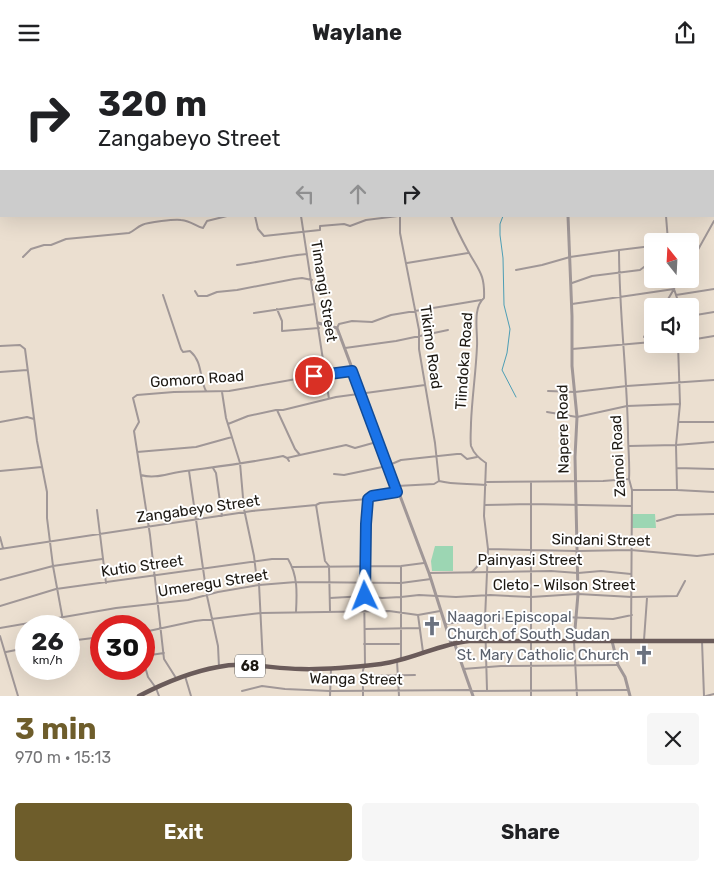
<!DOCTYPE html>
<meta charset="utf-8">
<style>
:root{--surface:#fff;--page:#f6f6f6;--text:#202124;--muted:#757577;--accent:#6e5d2b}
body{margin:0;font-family:Rubik,sans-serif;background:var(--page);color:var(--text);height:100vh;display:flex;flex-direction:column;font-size:19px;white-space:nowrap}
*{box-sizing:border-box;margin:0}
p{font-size:16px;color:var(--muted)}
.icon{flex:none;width:28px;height:28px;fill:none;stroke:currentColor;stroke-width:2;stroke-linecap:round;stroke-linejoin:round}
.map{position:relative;height:631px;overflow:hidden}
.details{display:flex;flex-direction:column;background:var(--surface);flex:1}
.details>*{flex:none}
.hud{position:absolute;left:0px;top:0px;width:715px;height:152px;box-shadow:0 5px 20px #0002;background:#fff;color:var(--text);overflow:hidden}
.needle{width:32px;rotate:342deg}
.fabs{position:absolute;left:644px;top:168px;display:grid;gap:10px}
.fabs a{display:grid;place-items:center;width:55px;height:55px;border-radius:5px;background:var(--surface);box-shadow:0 5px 20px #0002;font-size:25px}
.speed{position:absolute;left:15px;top:550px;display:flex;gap:10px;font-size:25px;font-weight:700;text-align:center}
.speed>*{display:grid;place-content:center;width:65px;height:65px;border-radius:50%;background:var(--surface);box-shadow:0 5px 20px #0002;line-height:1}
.speed small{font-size:12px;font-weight:400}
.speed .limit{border:8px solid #d22;background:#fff;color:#111}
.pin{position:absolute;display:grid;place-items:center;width:42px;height:42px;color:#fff;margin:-21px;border:2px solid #fff;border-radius:50%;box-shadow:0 1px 5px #0007}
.me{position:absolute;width:55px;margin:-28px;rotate:358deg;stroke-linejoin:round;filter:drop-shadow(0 0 4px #0008)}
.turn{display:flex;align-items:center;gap:18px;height:105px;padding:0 15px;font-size:22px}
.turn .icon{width:65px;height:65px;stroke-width:2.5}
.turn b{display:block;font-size:35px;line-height:42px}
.lanes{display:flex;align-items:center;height:48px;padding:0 15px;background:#0003;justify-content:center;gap:25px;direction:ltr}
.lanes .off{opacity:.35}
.round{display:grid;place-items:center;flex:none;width:52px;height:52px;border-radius:5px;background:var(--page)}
.overview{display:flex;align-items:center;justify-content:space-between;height:85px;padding:0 15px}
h1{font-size:30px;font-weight:700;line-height:38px;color:var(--accent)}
.primary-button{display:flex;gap:10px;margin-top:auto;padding:10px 15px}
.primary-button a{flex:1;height:58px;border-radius:5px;background:var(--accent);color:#fff;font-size:20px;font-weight:700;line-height:58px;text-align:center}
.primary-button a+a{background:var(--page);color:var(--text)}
header{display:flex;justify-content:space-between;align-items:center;height:65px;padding:0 15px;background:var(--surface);font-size:22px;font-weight:700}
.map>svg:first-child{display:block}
</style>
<header><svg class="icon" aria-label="menu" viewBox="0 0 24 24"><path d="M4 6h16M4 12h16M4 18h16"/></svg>Waylane<svg class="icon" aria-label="share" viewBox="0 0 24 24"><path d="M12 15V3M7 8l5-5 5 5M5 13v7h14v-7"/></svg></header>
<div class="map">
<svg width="714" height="631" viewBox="0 0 714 631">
<rect width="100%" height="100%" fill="#ebdfd0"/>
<path fill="#9cd6b3" d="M632 449H655L656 463H632Z
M435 481H453V506H432L431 496Z"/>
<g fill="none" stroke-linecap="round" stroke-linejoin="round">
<path stroke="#4d9eb5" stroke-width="1" d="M544 1V0
M503 151 500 159V170L503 193 504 240 510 264 507 288 502 305 516 332"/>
<path stroke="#a09797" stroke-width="2" d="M135 0V1
M279 0V1
M370 0 371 1
M563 0V1
M243 1 250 0
M682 1V0
M255 151 258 164 264 171 320 165V161L344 159 350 161 366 155 398 151
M301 151 329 334
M400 151V168L419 265V284L435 378 439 416
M451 151C456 163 462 175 468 186 479 206 485 209 484 233 472 243 478 268 477 281 476 307 472 332 471 358 471 365 470 374 471 381 474 389 479 393 486 398L484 451 488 484 485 554 487 625
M666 151 668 176
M619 185 652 181
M23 192 31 184 44 180H51L66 174 129 168C134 166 137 162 142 160 148 157 175 154 181 155 192 156 196 162 203 163L207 156 227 151
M407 198 468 188
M690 199 714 156
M237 200C261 197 283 191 307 189
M516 205 542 200 570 192 619 185C619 246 627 307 628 368 628 384 630 399 629 414L632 425 631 575
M572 218 592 211 640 205 648 199H652
M195 226 198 231H207L217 227 237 225 294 214 302 213 312 215
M163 230 181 284 183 287 190 286C203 297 199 313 206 326
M676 230 714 224
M572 239 674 224
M664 241 674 224 671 214
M678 241 677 233 674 224 676 218 681 214
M277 244 282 256V266L319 263
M254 248 315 239
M690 251 714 247
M337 263 339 259 352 256 372 257 391 250 481 235
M644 272 652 258
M690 275 714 271
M0 281 20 280 25 284 37 376 47 427V453L53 501 64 561
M345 283 396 276 448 265
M572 284 652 277
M0 307 27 305
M548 326 575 327 627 321 714 315
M222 327 226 353 240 398 244 444 254 491 256 508 259 519 263 599
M547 347 577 352 627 341 680 339
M0 357 27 352 34 354
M679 357H714
M228 359 248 351 276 345
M629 381 676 380 714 377
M137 387 196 382 232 372
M300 390 346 380 355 383 373 378 378 374
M287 393 300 390 295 384 277 345H283L336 332 425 320
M213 403 216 408 222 451
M677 403 714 404
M0 406 42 402
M189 406 207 531 218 581 219 602
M334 409 344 410 387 401 401 395 457 389H461L467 394 477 392
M141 410C154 414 166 409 179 407 214 402 249 398 283 391L287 393 289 396
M487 417 603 416 629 414
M531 417V631
M397 421 434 419 439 416C454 420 470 418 486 420
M632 425H677L714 427
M677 425 676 380 680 339 678 279
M316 440 325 496 329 501 330 546
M485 440 531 439 632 441
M97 445 106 518
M657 456 677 450 714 449
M0 472 3 483
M0 484 252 446 316 440 320 438 368 434 372 431 397 427
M488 484 577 486 631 485 697 491 714 489
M293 502 401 501 424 498
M472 507 487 491
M429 508 551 506 578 508 601 506 631 509
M0 515 53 501 102 494
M330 533 365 531 382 533 401 532 419 530 456 532 490 530 531 532 578 529 632 532 677 531 685 516
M0 541 56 524 272 494H288C298 511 297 528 296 547
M418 550 423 587
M445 559 485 554 563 552 613 554 632 550
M0 563 116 543 188 535 218 527 259 520 296 517 401 518 431 514
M365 564 420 563
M144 567 195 556 261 548 389 546 418 550 440 546
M0 571 18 631
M644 575 647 533
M69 576 101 572
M574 576 577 631
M702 576 704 631
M364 579H399
M6 587 26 583
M144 591 164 588
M401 594V501
M397 596 399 631
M144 598 148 612 156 623 159 631
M463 604 501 601 618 600
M185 611 191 631
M363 611 415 610
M176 613 164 594 150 470 134 366 139 357 133 333 137 330 174 327 229 326 302 313 352 306
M242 626 262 621 285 624 330 626 471 625
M472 626 627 625
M330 631 331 604
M363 631V605L365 600 364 517 368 434
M706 631 714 629"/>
<path stroke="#a09797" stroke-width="3" d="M568 151 572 251V301L577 352 575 392 578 529 574 576
M318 258 337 263 429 508 451 578
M612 576 618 600 625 612 630 631
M454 577 473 631"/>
<path stroke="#6a5b5a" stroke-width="4.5" d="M139 631C164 618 190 607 218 602 245 596 273 604 301 604 328 605 354 602 381 599 412 595 439 579 469 576H714"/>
</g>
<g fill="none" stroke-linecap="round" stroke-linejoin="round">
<defs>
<path id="route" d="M314 311 352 306 397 427 372 431 368 434 366 459 365 531"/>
</defs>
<use href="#route" stroke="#114b97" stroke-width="12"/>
<use href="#route" stroke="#1a73e8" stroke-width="9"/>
</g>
<defs>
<symbol id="church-bare" viewBox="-9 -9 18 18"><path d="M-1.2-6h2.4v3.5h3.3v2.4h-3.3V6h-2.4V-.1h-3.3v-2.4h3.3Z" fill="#6b7280" stroke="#fff" stroke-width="2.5" paint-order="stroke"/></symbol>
</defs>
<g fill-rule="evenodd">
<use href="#church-bare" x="418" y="547" width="28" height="28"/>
<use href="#church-bare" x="630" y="576" width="28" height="28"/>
</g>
<g text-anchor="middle" stroke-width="4" stroke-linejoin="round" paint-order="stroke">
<rect fill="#fff" stroke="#615e5a" stroke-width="1" x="235" y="589.5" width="30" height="23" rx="4"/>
<g font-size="14" font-weight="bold" fill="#1d1913">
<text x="250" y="606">68</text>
</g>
<g font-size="15" fill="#1d1913" stroke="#fff">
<text transform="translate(324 226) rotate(81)" y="5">Timangi Street</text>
<text transform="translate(431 282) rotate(82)" y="5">Tikimo Road</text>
<text transform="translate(464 296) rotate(-86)" y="5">Tiindoka Road</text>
<text transform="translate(197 314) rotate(-4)" y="5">Gomoro Road</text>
<text transform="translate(563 364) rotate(-91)" y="5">Napere Road</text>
<text transform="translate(618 391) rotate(-93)" y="5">Zamoi Road</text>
<text transform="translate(198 444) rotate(-8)" y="5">Zangabeyo Street</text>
<text transform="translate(601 475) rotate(1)" y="5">Sindani Street</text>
<text x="530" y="500">Painyasi Street</text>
<text transform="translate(142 501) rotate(-8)" y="5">Kutio Street</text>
<text transform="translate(213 518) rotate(-9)" y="5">Umeregu Street</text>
<text x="564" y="525">Cleto - Wilson Street</text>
<text transform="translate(356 614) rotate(1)" y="5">Wanga Street</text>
</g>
<g font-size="15" fill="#5b616d" stroke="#fff" text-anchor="start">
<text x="447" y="557">Naagori Episcopal<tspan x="447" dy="17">Church of South Sudan</tspan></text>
<text x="629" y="595" text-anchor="end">St. Mary Catholic Church</text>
</g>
</g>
</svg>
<div class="fabs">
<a><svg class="needle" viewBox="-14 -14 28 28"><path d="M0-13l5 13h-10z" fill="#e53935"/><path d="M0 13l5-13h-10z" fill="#757577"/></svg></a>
<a><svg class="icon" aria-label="sound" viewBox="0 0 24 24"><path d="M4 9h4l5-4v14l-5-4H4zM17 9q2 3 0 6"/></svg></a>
</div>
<div class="speed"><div>26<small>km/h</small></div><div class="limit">30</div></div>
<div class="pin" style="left:314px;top:311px;background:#d93025"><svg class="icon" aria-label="arrive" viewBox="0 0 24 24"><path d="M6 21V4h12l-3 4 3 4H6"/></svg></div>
<svg class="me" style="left:365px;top:531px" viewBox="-20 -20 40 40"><path d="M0-17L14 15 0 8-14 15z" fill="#1a73e8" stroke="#fff" stroke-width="4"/></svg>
<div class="hud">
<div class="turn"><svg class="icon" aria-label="right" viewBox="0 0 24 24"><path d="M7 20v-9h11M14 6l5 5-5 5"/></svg><div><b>320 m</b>Zangabeyo Street</div></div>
<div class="lanes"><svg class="icon off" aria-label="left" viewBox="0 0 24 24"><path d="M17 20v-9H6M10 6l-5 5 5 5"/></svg><svg class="icon off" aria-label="ahead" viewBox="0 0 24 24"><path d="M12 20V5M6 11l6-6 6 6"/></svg><svg class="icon" aria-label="right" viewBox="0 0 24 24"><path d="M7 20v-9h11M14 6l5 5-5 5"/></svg></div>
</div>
</div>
<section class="details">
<div class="overview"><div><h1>3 min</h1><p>970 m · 15:13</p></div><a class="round"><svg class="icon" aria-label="close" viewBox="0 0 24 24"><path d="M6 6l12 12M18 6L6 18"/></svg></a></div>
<div class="primary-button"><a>Exit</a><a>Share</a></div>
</section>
